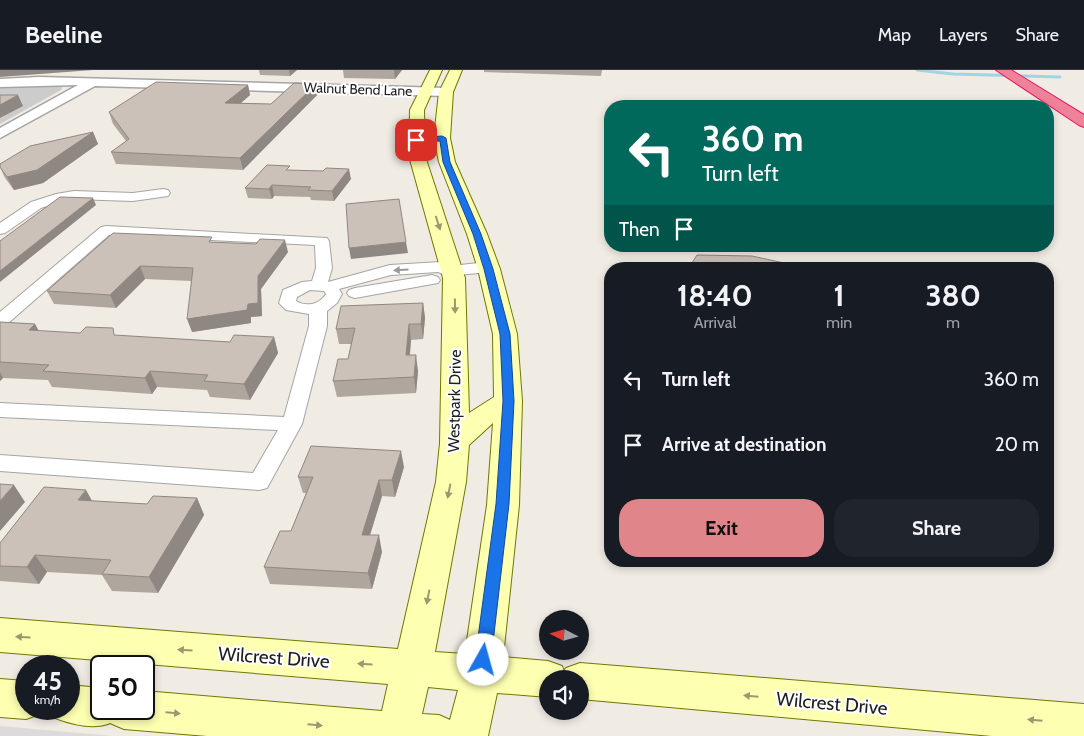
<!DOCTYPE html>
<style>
:root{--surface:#171b24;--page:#20242c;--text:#f1f3f6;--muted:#9ea1a6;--line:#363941;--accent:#e0868a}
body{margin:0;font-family:Cabin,sans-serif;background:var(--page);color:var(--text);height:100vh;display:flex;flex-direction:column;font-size:19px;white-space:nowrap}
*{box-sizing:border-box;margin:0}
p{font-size:16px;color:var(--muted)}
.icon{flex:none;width:28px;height:28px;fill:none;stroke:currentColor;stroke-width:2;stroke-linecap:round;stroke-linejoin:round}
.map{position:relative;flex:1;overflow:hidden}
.drawer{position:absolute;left:604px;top:192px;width:450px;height:305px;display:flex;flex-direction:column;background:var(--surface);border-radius:20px;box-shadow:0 2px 8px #0003}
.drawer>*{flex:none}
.top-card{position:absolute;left:604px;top:30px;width:450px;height:152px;border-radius:20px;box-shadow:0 2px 8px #0003;background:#00695c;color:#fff;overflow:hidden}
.needle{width:32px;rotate:276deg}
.fabs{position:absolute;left:539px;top:540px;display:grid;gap:10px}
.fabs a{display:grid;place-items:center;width:50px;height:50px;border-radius:50%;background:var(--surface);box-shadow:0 2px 8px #0003;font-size:25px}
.speed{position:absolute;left:15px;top:585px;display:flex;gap:10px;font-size:25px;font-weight:700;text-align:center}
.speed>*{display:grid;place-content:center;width:65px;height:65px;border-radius:50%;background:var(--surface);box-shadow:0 2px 8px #0003;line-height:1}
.speed small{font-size:12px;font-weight:400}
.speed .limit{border:2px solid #111;border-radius:8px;background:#fff;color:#111}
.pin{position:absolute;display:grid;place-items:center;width:42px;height:42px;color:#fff;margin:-21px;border-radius:10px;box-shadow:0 2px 8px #0006}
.me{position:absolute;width:55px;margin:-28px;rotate:7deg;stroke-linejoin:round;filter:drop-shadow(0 0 4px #0008)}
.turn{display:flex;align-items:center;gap:18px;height:105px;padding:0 15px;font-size:22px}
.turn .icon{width:65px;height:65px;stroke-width:2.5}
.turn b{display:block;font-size:35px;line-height:42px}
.then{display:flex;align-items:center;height:48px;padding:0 15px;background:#0003;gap:10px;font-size:19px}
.eta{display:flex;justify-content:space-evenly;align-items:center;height:85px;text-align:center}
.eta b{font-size:30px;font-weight:800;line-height:35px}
.cta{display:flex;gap:10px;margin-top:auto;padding:10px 15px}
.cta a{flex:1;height:58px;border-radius:20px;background:var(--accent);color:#111;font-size:20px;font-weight:800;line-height:58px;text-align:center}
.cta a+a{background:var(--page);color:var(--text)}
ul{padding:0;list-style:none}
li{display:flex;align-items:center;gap:15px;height:65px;padding:0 15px}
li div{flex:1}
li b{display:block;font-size:19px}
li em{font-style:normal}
header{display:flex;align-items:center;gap:30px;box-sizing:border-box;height:70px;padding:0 25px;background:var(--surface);border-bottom:1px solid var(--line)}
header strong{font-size:24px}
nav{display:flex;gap:28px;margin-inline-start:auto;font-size:18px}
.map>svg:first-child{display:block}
</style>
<header>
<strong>Beeline</strong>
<nav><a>Map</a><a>Layers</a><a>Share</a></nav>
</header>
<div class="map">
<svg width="1084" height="666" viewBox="0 0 1084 666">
<rect width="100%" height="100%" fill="#f0ebe3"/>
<path fill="#dcdadb" d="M0 656 113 666H0Z"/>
<path fill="#ccc" d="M32 16 62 17 61 20 0 54V18Z"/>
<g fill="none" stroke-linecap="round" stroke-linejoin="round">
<path stroke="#9fd4e2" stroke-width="3" d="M917 0 953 4 1060 7"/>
<defs>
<path id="minor" d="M163 119 168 120 170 123 168 126 133 131 74 129 59 132 41 138 5 163 0 164V153L31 132 56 124 74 121 133 123Z
M106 156 327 168 329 171 332 198 328 212 390 195 441 192 451 196 488 192 494 194 496 197 494 200 488 202 448 206 438 202 391 205 339 219 342 224 337 233 327 241V256L302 354 267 418 259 420 0 401V385L253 403 278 360 0 347V333L284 347 309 256V244L286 240 279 233 283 220 302 212 312 211 316 198 315 175 109 165 6 255 0 256V242L101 157ZM310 220 324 221 326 224C319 235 306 237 296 231L297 227Z
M432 205 438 207 440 210 438 213 355 228 349 226 347 223 349 220 355 218Z"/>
<path id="tertiary" d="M39 7 446 18 452 22 446 26 95 16 0 68V58L78 15 0 17V9Z"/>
<path id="secondary" d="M430 0H442L424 40 425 86 465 208 469 343 494 327 493 264 478 199 467 164 439 92 434 68 439 22 450 0H462L453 22 450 68 455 92 487 164 500 199 517 264 522 331 519 435 503 587 548 591 562 596 564 601 566 598 580 593 1084 634V666H992L580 629V609H548V627L497 623 488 666H207L124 659 110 653C93 660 71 654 55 648L51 639H69V615L101 618V639H144V621L382 641 388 614 0 582V548L398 579 436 412 440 373 443 208 409 86 410 40ZM493 353 487 435 465 584 435 582 466 412 469 375ZM428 617 458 620 450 650 439 645 422 644Z
M0 609 26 611V639H42L40 644 26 649 0 647Z"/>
<path id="motorway" d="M996 0H1011L1084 45V57L1079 55Z"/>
</defs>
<use href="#minor" stroke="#a5a5a5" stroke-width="2"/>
<use href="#tertiary" stroke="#a5a5a5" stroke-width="3"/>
<use href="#secondary" stroke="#6f7900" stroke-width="2"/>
<use href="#motorway" stroke="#ea1362" stroke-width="2"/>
<use href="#minor" fill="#fff" fill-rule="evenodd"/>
<use href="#tertiary" fill="#fff" fill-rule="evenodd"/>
<use href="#secondary" fill="#fdffb1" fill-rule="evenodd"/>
<use href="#motorway" fill="#ef8299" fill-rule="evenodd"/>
</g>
<path fill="#afa69e" d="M259 0H297L290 6 260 5Z
M343 0H402L395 9 344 8Z
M484 0H602L601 6 484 2Z
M248 15 250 25 241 33 271 34 318 24 243 100 116 94 111 82 126 71 113 54 109 42Z
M93 62 98 74 43 113 14 120 5 108 0 97V94Z
M291 100 351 109 334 131 311 130 310 127 274 126 272 129 248 128 245 118Z
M214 172 288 182 261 219 262 246 251 247V253L192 262 191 211 145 209 116 238 54 234 47 221Z
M605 206H610V305L604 220Z
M423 233 425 248 423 269 411 270 410 285 418 301 416 323 337 327 333 311 348 289 351 274H339L336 259Z
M0 252 35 254 39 261 230 272 274 267 278 283 250 330 210 327 207 320 157 317 152 324 52 317 48 310 3 308 0 311Z
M404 397 395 427 382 426 370 465 382 482 372 519 270 514 264 497 291 461 306 423H303L298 407Z
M197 428 204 445 158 523 112 521 102 505 47 502 39 514 0 511V473L92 431 147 434Z"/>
<path fill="#8f8781" d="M0 0H93L0 7Z
M289 0H297L290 6Z
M394 0H402L395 9Z
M316 14 318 24 243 100 240 88Z
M248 15 250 25 228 44 225 33Z
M18 25 23 36 0 48V35Z
M93 62 98 74 43 113 14 120 7 107Z
M349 99 351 109 334 131 332 121Z
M272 115 274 126 272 129 269 119Z
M93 128 96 135 0 212V201Z
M285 170 288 182 261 219 262 246 251 247V253L192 262 187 249 248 234 258 206Z
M406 172 408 183 351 189 349 178Z
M140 196 145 209 116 238 110 225Z
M423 233 425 248 423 269 421 254Z
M35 254 43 270 29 260Z
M409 254 411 270 408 301 406 285Z
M274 267 278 283 250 330 244 314Z
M416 285 418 301 416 323 414 307Z
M150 301 157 317 152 324 145 308Z
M0 302 3 308 0 311Z
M401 381 404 397 395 427 392 410Z
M379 410 382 426 365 481 362 465Z
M14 415 25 432 0 461V431Z
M86 420 95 436 78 430Z
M197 428 204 445 158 523 149 507Z
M379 465 382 482 372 519 368 503Z
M35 485 47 502 39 514 27 497Z"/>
<path fill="#ccc1b8" stroke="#8f8781" d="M156 12 248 15 225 33 271 34 294 13 316 14 240 88 111 82 129 69 109 42Z
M0 25H18L0 35Z
M93 62 37 100 7 107 0 97V94L30 76Z
M267 95 290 96 286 100 323 101 326 98 349 99 332 121 308 120 311 117 272 115 269 119 245 118Z
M60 127 93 128 0 201V171Z
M399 129 406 172 349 178 346 134Z
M113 163 212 167 209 172 256 174 260 169 285 170 258 206V233L248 234 247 240 187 249 193 198 140 196 110 225 47 221Z
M697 185 752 186 798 196V199H688Z
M605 206H610V274Z
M423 233 421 254H409L406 285H416L414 307 333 311 338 289H348L355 258 336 259 341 236Z
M0 252 35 254 29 260 80 263 86 257 113 258 114 265 230 272 234 265 274 267 244 314 204 311 208 305 150 301 145 308 43 301 49 295 0 292Z
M311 376 401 381 392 410H379L362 465H379L368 503 264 497 280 461H291L313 407H298Z
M0 414 14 415 0 431Z
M44 417 86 420 78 430 147 434 153 426 197 428 149 507 102 504 111 490 35 485 27 497 0 496V473Z"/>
<defs><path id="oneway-solid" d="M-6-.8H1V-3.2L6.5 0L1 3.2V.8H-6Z" transform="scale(1.25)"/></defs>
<g fill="#999a6f">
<use href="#oneway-solid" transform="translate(438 153) rotate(72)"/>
<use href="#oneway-solid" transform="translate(455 236) rotate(89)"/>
<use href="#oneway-solid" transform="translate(449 421) rotate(101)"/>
<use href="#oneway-solid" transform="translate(428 527) rotate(101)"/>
<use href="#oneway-solid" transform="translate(23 567) rotate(-176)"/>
<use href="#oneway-solid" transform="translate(185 580) rotate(-176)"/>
<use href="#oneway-solid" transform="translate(365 594) rotate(-176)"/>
<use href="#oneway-solid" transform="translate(751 626) rotate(-175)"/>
<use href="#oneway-solid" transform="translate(173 643) rotate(5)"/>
<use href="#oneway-solid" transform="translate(1035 650) rotate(-175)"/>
<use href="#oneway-solid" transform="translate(315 655) rotate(5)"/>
</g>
<use fill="#9a9a9a" href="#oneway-solid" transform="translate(401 200) rotate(177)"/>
<path fill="#1a73e8" stroke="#114b97" d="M442 66 446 68 450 92 481 164 493 199 510 264 514 331 509 434 491 590 489 596 483 598 478 596 475 590 496 434 503 331 500 264 484 199 473 164 443 92 440 71 416 72 412 70 416 68Z"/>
<g text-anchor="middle" stroke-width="4" stroke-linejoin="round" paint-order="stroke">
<g font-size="14" fill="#1e1e1e" stroke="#fff">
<text transform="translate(358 19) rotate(2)" y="5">Walnut Bend Lane</text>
</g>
<g font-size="16" fill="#1e1e1e" stroke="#fff">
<text transform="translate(454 331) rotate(-89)" y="6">Westpark Drive</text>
</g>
<g font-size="19" fill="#1e1e1e" stroke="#fff">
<text transform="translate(274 587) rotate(4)" y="7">Wilcrest Drive</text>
<text transform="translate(832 633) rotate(5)" y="7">Wilcrest Drive</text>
</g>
</g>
</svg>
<div class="fabs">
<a><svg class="needle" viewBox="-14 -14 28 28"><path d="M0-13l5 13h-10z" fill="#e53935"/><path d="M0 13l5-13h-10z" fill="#9ea1a6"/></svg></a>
<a><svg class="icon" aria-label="sound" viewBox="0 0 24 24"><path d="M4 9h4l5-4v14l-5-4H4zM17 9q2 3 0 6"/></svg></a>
</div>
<div class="speed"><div>45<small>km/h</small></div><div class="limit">50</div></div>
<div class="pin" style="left:416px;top:70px;background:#d93025"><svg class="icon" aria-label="arrive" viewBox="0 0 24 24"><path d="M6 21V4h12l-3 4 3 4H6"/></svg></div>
<svg class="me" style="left:483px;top:590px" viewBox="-20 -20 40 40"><circle r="19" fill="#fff"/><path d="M0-13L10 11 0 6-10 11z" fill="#1a73e8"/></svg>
<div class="top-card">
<div class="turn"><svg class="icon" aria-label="left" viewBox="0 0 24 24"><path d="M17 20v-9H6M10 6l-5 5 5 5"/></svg><div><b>360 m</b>Turn left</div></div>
<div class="then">Then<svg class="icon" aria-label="arrive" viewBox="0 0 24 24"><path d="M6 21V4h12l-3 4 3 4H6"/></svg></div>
</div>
<section class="drawer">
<div class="eta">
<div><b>18:40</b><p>Arrival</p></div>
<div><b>1</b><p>min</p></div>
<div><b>380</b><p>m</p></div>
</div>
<ul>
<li><svg class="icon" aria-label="left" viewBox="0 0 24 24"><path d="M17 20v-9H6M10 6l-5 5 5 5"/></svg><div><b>Turn left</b></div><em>360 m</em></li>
<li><svg class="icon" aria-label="arrive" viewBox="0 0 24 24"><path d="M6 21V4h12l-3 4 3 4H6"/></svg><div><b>Arrive at destination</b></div><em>20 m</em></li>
</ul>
<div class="cta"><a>Exit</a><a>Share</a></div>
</section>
</div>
